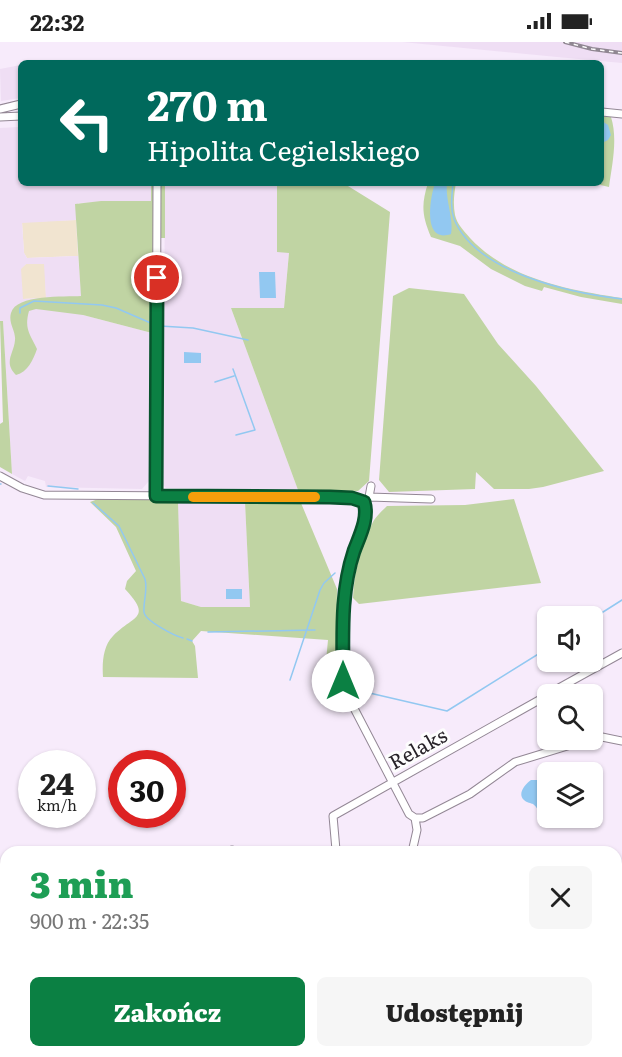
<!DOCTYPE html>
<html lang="pl">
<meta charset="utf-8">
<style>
:root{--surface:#fff;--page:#f6f6f6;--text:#222;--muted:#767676;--accent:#0b8043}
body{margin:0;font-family:Literata,serif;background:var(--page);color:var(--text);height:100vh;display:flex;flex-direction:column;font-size:22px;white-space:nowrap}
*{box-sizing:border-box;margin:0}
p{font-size:20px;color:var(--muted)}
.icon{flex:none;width:33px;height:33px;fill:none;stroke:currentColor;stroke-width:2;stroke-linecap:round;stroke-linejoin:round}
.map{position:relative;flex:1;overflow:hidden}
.drawer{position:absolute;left:0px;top:804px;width:622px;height:212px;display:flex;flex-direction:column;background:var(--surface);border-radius:18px 18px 0 0;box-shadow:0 2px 4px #0004}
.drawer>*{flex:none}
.guide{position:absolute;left:18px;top:18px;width:586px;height:126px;border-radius:9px;box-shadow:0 2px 4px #0004;background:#00695c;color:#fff;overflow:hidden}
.fabs{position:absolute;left:537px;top:564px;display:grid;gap:12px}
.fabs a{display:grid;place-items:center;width:66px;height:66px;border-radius:9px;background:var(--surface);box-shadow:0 2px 4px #0004;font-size:30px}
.speed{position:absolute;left:18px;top:708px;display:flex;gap:12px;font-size:30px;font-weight:700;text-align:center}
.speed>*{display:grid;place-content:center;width:78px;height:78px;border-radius:50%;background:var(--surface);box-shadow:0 2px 4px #0004;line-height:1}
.speed small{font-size:15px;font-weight:400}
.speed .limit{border:9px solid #d22;background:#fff;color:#111}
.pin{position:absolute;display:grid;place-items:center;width:51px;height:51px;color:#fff;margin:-26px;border:3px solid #fff;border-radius:50%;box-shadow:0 2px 6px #0007}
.me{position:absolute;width:66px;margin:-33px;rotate:0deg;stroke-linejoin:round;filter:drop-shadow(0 0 4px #0008)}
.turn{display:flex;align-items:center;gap:21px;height:126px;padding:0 30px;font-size:27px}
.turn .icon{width:78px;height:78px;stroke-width:2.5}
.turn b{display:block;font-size:42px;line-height:51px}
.round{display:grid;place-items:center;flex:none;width:63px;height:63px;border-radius:9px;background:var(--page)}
.headline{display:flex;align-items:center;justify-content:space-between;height:102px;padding:0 30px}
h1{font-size:36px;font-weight:800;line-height:45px;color:#1e9e55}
.action{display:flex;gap:12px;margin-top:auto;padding:12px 30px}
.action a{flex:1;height:69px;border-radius:9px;background:var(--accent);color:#fff;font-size:24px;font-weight:800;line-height:69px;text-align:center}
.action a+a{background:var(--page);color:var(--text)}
.status{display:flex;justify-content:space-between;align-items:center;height:42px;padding:0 30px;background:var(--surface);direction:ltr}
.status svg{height:16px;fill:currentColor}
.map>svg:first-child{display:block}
</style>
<div class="status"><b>22:32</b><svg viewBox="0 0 49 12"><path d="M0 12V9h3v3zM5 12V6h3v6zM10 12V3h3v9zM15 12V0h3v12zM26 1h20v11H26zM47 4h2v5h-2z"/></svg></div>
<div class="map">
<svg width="622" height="1015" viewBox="0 0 622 1015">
<rect width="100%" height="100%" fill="#f7ebfb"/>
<path fill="#f1e4d0" d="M76 178 78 214 27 216 24 211 22 180Z
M26 222H45L46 256 22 257 20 227Z"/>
<path fill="#efdef4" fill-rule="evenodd" d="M402 0H622V21L557 15Z
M21 23V56L1 59 0 27Z
M19 85 21 99V141H151V159L78 161 76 178 22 181 24 211 27 216 78 214 83 273 152 291 151 432 149 439 142 447 46 445 45 439 28 434 25 439 12 432 3 279H0V86ZM26 222H44L46 256 23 257 21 227Z
M165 141H277V209L289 210 284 266H231L298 448 166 446 163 443Z
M178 460H245L250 565H201L181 559Z"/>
<path fill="#c0d4a3" d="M602 74 611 75C618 97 612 123 609 145L596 142 602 141Z
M151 141H155L154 282H152V291L83 273 36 267 29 269C24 287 30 292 37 307 33 318 28 330 16 333 3 320 14 312 15 298 16 289 8 281 11 271 16 252 65 255 81 254L75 162 101 159H151Z
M160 141H165V196H159Z
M277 141H346L348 144 390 170 369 439 358 449 298 448 231 266H284L289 211 277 210Z
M428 141H456C454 152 453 162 455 173 457 182 464 189 470 196 508 237 569 248 622 256V262L581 255 544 245 542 249 525 244 491 227 460 204 431 195C422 174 421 163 428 141Z
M409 246 464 252 498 302 536 344 604 429 543 445 529 447H494L476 430 475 447 389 450 379 438 393 254Z
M0 279H3L12 432 0 425V382L3 380Z
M98 457H170L171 460H178L181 559 201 565H250L245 460 301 461 337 547 336 643 324 640 328 598 201 589 192 599 195 604 198 636 103 635C102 621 103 604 113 594 133 573 153 577 125 547L127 539 136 529 116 485 90 460Z
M514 457 541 541 359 562 353 556C354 531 360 505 372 482 375 475 382 469 387 464L465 463Z"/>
<path fill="#92c8f1" d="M602 79 608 83 611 93 608 98 602 101Z
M435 141H447C445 158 454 176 451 192 422 202 430 156 435 141Z
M259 230H275L276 256H260Z
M184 310 201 311V321H184Z
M226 547H242V557H226Z
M531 738H537L544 745 543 752 547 754V775L542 774C539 770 537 765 533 762 531 761 527 761 524 758 517 752 525 742 531 738Z"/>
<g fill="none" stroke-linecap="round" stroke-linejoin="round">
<path stroke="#92c8f1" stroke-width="1.5" d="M453 141C452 153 450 166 454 177 476 231 571 251 622 257
M20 271V266L34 259 102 263 116 266 153 282
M160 284 193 286 248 298
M233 327 255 388 236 393
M215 340 234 334
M0 442H1
M48 444 78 447
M93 461 119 484 145 537C148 549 143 559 144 570 145 579 175 594 183 596
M592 577 622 558
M208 590 315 588
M187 597 192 599
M290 638 320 548 324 541 335 531
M324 640 340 644
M348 646 447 669 548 606
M616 995 622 987
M602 1015 606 1010"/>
<defs>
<path id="minor" d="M0 67 21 62
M602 70 622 72
M0 75 21 74
M0 434 22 446 44 453 330 455 352 456 364 460 366 473 350 522 344 556 343 645 409 772 415 776 417 788 412 810
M156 454 157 141
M369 455 371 444
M364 460 369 455 431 457
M548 652 622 611
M592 696 602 695 622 699
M415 776H423L470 752 515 720 587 698
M336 808 333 774 548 653
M232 810V808
M347 1010 358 1015
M156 1015 157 1010
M194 1015 195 1010
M283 1015 284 1010"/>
</defs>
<use href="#minor" stroke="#938795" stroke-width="9"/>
<use href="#minor" stroke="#fff" stroke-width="7"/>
<defs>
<path id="rail" d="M565 0 592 7 622 11"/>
</defs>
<use href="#rail" stroke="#908792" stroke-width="4"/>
<use href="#rail" stroke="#fdfdfd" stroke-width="1.5" stroke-dasharray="4.5" stroke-linecap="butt"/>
</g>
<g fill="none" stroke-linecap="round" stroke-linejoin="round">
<defs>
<path id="route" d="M157 236 156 454 330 455 352 456 364 460C369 476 360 493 354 509 340 551 343 595 343 639"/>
</defs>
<use href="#route" stroke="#07532c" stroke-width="15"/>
<use href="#route" stroke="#0b8043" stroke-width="10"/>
<path stroke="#f59e0b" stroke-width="10" d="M193 455H315"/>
</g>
<g text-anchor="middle" stroke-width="6" stroke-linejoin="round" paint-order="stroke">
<g font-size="20" fill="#272228" stroke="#fdfdfd">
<text transform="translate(418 707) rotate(-29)" y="7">Relaks</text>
</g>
</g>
</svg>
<div class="fabs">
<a><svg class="icon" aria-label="sound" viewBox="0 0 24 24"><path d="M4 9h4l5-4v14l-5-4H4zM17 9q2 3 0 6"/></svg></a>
<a><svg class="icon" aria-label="search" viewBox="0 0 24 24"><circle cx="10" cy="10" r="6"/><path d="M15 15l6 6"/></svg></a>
<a><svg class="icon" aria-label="layers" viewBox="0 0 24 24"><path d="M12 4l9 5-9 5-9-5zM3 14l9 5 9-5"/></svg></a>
</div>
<div class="speed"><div>24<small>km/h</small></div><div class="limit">30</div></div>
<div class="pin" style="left:157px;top:236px;background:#d93025"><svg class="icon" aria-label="arrive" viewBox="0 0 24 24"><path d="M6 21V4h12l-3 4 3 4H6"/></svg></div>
<svg class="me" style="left:343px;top:639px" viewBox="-20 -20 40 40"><circle r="19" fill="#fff"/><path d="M0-13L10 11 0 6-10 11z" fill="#0b8043"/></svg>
<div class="guide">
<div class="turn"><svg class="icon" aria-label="left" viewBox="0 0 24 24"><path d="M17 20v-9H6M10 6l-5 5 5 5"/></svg><div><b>270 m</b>Hipolita Cegielskiego</div></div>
</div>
<section class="drawer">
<div class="headline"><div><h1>3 min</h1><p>900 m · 22:35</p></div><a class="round"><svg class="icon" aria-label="close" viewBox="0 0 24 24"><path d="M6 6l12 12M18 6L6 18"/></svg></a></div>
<div class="action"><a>Zakończ</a><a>Udostępnij</a></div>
</section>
</div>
